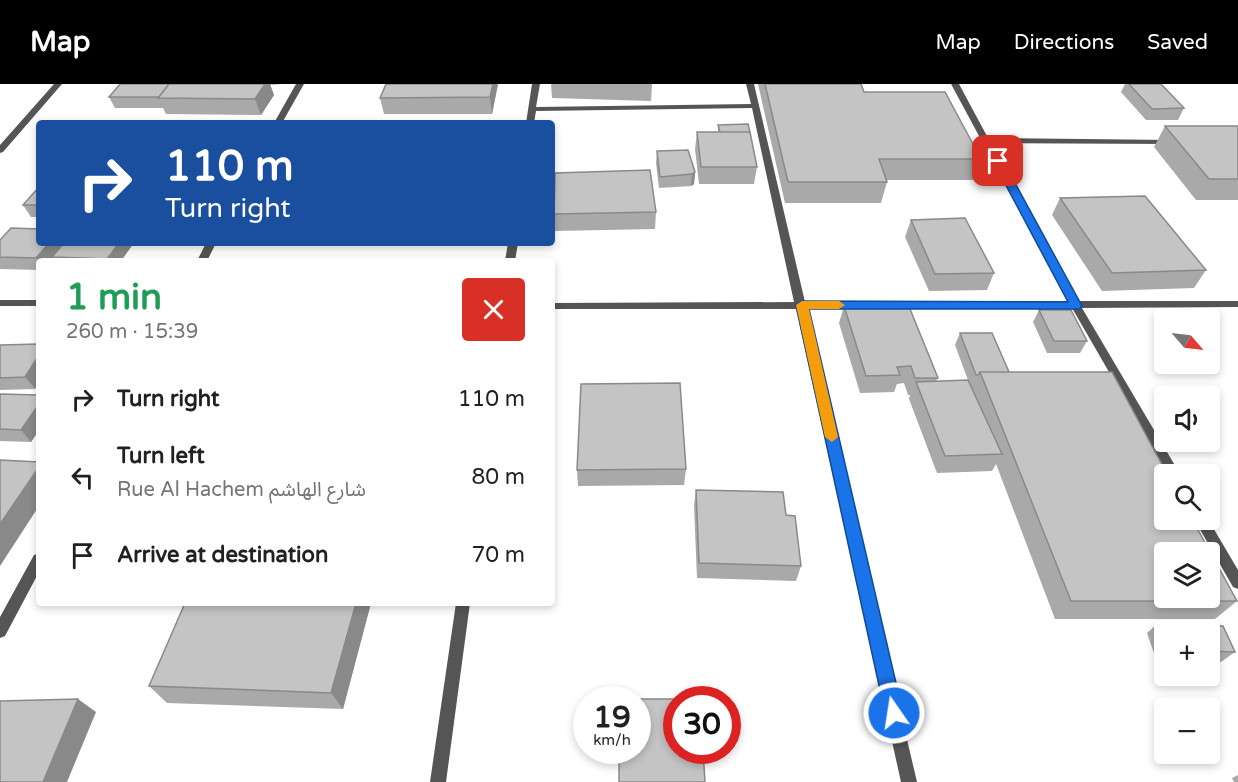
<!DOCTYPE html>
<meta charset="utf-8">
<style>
:root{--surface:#fff;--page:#f6f6f6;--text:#202124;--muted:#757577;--accent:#000}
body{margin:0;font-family:"Varela Round","Noto Sans Arabic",sans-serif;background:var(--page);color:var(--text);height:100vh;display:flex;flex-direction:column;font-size:22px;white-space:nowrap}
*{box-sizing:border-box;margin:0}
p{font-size:20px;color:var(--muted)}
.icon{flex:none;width:33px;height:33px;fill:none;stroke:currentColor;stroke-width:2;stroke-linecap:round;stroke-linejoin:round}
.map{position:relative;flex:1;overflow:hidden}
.drawer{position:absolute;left:36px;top:174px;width:519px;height:348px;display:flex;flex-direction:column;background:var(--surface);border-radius:6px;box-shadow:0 3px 9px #0003}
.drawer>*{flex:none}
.hud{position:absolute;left:36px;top:36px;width:519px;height:126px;border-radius:6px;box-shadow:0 3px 9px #0003;background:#1a4fa0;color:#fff;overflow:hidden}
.needle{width:39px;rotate:118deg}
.tools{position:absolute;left:1154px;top:224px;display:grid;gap:12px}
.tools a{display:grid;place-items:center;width:66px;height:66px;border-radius:6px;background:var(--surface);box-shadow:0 3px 9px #0003;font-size:30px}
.speed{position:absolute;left:573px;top:602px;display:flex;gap:12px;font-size:30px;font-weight:700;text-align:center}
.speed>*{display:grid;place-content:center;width:78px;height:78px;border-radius:50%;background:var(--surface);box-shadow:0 3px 9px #0003;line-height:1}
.speed small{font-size:15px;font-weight:400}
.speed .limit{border:9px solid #d22;background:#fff;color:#111}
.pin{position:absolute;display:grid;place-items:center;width:51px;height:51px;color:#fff;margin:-26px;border-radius:12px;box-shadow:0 3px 9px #0006}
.me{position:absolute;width:66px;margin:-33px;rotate:347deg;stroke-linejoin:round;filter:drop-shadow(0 0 4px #0008)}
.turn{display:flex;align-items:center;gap:21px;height:126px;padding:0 30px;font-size:27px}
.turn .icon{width:78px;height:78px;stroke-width:2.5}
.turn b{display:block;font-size:42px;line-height:51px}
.round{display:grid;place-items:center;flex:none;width:63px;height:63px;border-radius:6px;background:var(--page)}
.overview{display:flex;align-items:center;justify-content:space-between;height:102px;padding:0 30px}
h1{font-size:36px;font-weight:700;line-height:45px;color:#1e9e55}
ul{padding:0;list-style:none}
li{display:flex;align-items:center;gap:18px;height:78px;padding:0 30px}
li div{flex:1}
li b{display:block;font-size:22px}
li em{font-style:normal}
header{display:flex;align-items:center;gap:36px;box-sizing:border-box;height:84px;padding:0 30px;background:var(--accent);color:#fff}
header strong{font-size:28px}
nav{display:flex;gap:33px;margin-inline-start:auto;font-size:21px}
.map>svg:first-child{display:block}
</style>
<header>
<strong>Map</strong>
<nav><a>Map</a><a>Directions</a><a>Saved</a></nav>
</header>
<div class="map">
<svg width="1238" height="698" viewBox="0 0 1238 698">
<rect width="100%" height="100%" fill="#fff"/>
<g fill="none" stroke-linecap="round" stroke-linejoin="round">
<path fill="#555" fill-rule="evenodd" d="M54 0H62L3 68 0 69V61Z
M296 0H304L282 39H274Z
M532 0H540L536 23 751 20 746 0H754L805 218H869L874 221 869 224 806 225 917 698H901L796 225H552V219L794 218 752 24 536 27 534 39H526Z
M951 0H959L988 54 1171 56 1175 58 1171 60 991 59 1078 217H1238V223L1082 224 1180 390H1168L1072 224H892L887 221 892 218 1068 217Z
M206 159H216L207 177H197Z
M508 159H518L515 177H505Z
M0 216H39V222H0Z
M1194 435H1208L1238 486V505L1233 503Z
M39 469V488L5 552 0 554V533L34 471Z
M456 519H470L446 698H430Z"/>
</g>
<path fill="#a9a9a9" d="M120 0H282L270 1 274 11 261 31 166 30 163 24H115L109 13Z
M386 0H498L492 30H384L380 14Z
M551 0H652L651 17 552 14Z
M758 0H861L864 8 981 75 973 96H887V98L881 119H785Z
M1125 0H1161L1184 24 1178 36H1146L1121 8Z
M718 41 757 83 754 100H699L695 65 697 48H718Z
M1165 42H1238V116H1196L1154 63Z
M657 67 695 88 694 100 691 102 659 104 656 79Z
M39 103V133H31L23 121Z
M1060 114 1206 186 1194 204 1102 207 1052 131Z
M656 128 655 145 555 147 554 130Z
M911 136 994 189 987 206 929 207 905 153Z
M0 156 121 177H55L53 175 52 177H39V186L0 185Z
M844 222 938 294 936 297 968 296 955 261 960 249 1009 288 1237 517 1215 535H1055L996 380 992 387 937 389 909 315 910 311H908L904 299 897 300 894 308 860 309 839 239Z
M1039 226 1087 257 1080 269H1047L1033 238Z
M0 261 35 305 0 306Z
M0 310 39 311V346L31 358 0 357Z
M686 385 684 401 578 402 577 386Z
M696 406 786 431 801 482 796 497 697 494 694 422Z
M371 519 343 625 167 619 149 602Z
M1158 539 1223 542 1235 568 1221 578 1209 577V546H1164V575H1156L1147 549Z
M1238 691V698H1234L1232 694Z"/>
<path fill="#898989" d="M265 0H270L274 11 261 31 255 15Z
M493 0H498L492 30 490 13Z
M695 88 694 100 691 102 692 90Z
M49 159H66L52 173 53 175 52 177H39L36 174Z
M119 159H134L121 177H109L107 175Z
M39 271V299L35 305 25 293Z
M39 320V337H36L39 340V346L31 358 21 346Z
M39 383V422L0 482V440Z
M356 519H371L343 625 331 609Z
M78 615 96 628 67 698H43Z"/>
<path fill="#c4c4c4" stroke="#898989" stroke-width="1.5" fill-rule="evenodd" d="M120 0H169L159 13H109Z
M169 0H265L255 15 158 14Z
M386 0H493L490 13 380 14Z
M765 0H861L864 8H945L981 75H879L887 98H788Z
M1129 0H1161L1184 24 1152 25Z
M748 40 750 48H720L718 41Z
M1165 42H1238V95H1209Z
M697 48H750L757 83H701Z
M688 66 695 88 692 90 660 93 657 67Z
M650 86 656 128 554 130 555 89Z
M39 103V121H23Z
M1145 112 1206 186 1112 189 1060 114Z
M965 134 994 189 935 190 911 136Z
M11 144 39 145V159H49L36 174 0 173V156Z
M64 159H119L107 175 52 173Z
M908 220 938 294H915L911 282 897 283 900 291 866 292 844 222Z
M1039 226H1071L1087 257H1054Z
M960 249H992L1009 288H980L978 291H976Z
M39 260V271L25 293 0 294V261Z
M980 288H1112L1167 390H1164V435H1192L1237 517H1071ZM1164 468H1209V513H1164Z
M968 296 1002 370 945 372 916 298Z
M680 299 686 385 577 386 581 300Z
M0 310 39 311V320L21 346 0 345Z
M0 376 39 378V383L0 440Z
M696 406 783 408 786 431 795 432 801 482 699 479Z
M185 519H356L331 609 149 602Z
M1158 539 1223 542 1235 568 1209 567V546H1164V555Z
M78 615 43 698H0V617Z
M638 615H676V666H703L705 698H619V666H638Z"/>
<path fill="#1a73e8" stroke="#114b97" stroke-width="1.5" d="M994 75 1003 77 1082 222 1080 225H809L903 629 900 636 894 638 888 636 885 629 796 221 802 217 1068 218 993 77Z"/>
<path fill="#f59e0b" d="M802 217H839L845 221 839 225H809L838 353 832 358 825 353 796 221Z"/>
</svg>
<div class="tools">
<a><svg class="needle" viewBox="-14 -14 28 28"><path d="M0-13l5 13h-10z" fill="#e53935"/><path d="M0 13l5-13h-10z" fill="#757577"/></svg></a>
<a><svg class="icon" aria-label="sound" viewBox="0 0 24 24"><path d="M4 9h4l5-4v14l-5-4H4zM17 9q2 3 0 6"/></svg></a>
<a><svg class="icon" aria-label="search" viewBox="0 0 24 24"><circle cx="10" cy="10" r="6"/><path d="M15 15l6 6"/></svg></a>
<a><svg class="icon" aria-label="layers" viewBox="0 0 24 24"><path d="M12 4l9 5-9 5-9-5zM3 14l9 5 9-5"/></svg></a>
<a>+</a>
<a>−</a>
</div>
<div class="speed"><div>19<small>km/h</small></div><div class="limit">30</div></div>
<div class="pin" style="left:998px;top:77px;background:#d93025"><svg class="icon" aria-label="arrive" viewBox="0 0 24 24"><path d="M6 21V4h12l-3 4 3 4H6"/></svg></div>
<svg class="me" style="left:894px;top:629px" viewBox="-20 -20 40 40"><circle r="17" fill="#1a73e8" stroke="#fff" stroke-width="3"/><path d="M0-11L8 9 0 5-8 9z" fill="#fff"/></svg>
<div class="hud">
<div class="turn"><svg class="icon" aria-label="right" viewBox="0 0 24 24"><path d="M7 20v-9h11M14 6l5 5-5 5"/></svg><div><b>110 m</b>Turn right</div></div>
</div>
<section class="drawer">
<div class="overview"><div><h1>1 min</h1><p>260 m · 15:39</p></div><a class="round" style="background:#d93025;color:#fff"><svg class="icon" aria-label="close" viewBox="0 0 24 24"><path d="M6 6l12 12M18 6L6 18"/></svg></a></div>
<ul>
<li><svg class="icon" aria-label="right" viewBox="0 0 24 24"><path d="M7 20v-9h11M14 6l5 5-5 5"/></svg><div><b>Turn right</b></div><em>110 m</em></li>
<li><svg class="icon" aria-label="left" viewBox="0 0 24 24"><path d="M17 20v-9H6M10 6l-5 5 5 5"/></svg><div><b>Turn left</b><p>Rue Al Hachem شارع الهاشم</p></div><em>80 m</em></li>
<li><svg class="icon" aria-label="arrive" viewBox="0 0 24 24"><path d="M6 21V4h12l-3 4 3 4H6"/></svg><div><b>Arrive at destination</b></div><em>70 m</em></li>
</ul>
</section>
</div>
